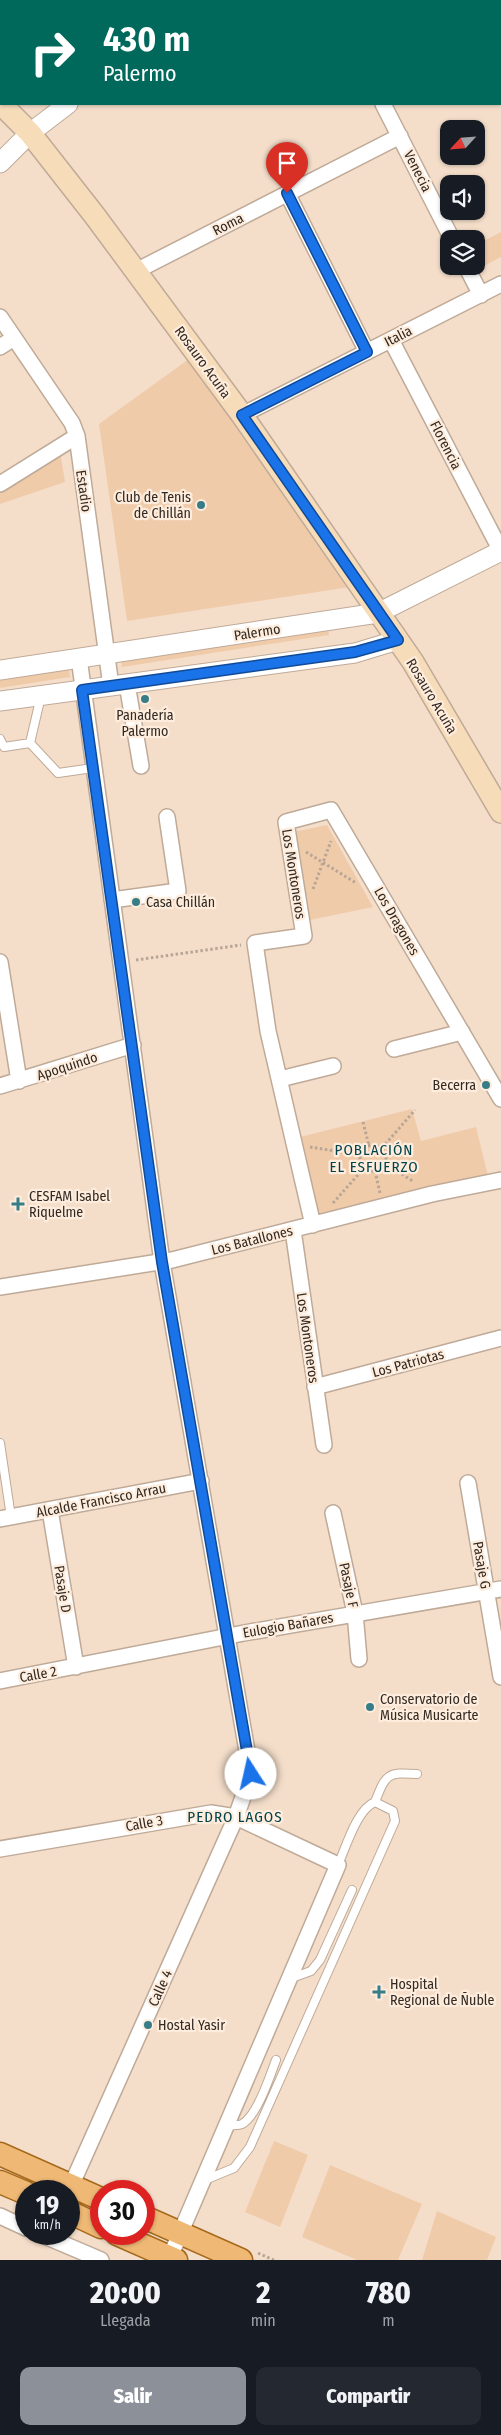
<!DOCTYPE html>
<html lang="es">
<meta charset="utf-8">
<style>
:root{--surface:#171b24;--page:#242831;--text:#f1f3f6;--muted:#9ea1a6;--accent:#8c9099}
body{margin:0;font-family:"Fira Sans Condensed",sans-serif;background:var(--page);color:var(--text);height:100vh;display:flex;flex-direction:column;font-size:19px;white-space:nowrap}
*{box-sizing:border-box;margin:0}
p{font-size:16px;color:var(--muted)}
.icon{flex:none;width:28px;height:28px;fill:none;stroke:currentColor;stroke-width:2;stroke-linecap:round;stroke-linejoin:round}
.map{position:relative;height:2260px;overflow:hidden}
.panel{display:flex;flex-direction:column;background:var(--surface);flex:1}
.panel>*{flex:none}
.guide{position:absolute;left:0px;top:0px;width:501px;height:105px;box-shadow:0 1px 4px #0004;background:#00695c;color:#fff;overflow:hidden}
.needle{width:32px;rotate:244deg}
.fabs{position:absolute;left:440px;top:120px;display:grid;gap:10px}
.fabs a{display:grid;place-items:center;width:45px;height:45px;border-radius:10px;background:var(--surface);box-shadow:0 1px 4px #0004;font-size:25px}
.speed{position:absolute;left:15px;top:2180px;display:flex;gap:10px;font-size:25px;font-weight:700;text-align:center}
.speed>*{display:grid;place-content:center;width:65px;height:65px;border-radius:50%;background:var(--surface);box-shadow:0 1px 4px #0004;line-height:1}
.speed small{font-size:12px;font-weight:400}
.speed .limit{border:8px solid #d22;background:#fff;color:#111}
.pin{position:absolute;display:grid;place-items:center;width:42px;height:42px;color:#fff;margin:-51px -21px;border-radius:50% 50% 50% 0;rotate:-45deg;box-shadow:0 0 5px #0007}
.pin .icon{rotate:45deg}
.me{position:absolute;width:55px;margin:-28px;rotate:350deg;stroke-linejoin:round;filter:drop-shadow(0 0 4px #0008)}
.turn{display:flex;align-items:center;gap:18px;height:105px;padding:0 20px;font-size:22px}
.turn .icon{width:65px;height:65px;stroke-width:2.5}
.turn b{display:block;font-size:35px;line-height:42px}
.eta{display:flex;justify-content:space-evenly;align-items:center;height:85px;text-align:center}
.eta b{font-size:30px;font-weight:800;line-height:35px}
.primary-button{display:flex;gap:10px;margin-top:auto;padding:10px 20px}
.primary-button a{flex:1;height:58px;border-radius:10px;background:var(--accent);color:#fff;font-size:20px;font-weight:800;line-height:58px;text-align:center}
.primary-button a+a{background:var(--page);color:var(--text)}
.map>svg:first-child{display:block}
</style>
<div class="map">
<svg width="501" height="2260" viewBox="0 0 501 2260">
<rect width="100%" height="100%" fill="#f4deca"/>
<path fill="#f0cbaa" d="M501 232V257L482 267 476 256V245Z
M189 359 350 587 127 621 99 424Z
M60 451 65 482 0 504V489Z
M327 620 329 635 122 667 120 653Z
M68 662 70 677 0 688V672Z
M327 825 373 907 310 920 293 832Z
M412 1109 421 1141 476 1127 488 1176 316 1218 296 1138Z
M274 2141 308 2155 280 2227 245 2212Z
M330 2165 422 2204 398 2260H357L302 2237Z
M437 2211 496 2237 487 2260H422Z"/>
<g fill="none" stroke-linecap="round" stroke-linejoin="round">
<defs>
<path id="service" d="M0 739 4 747 30 743
M30 743 58 773 93 768
M30 743 41 696
M0 1443 11 1517
M375 1802C386 1774 387 1772 417 1774
M289 1979 311 1971 320 1960 352 1890
M227 2125C232 2125 238 2126 242 2124 257 2116 270 2076 276 2060
M205 2180 234 2168 250 2147 395 1821 393 1811 375 1802C357 1809 346 1847 338 1865"/>
<path id="minor" d="M97 0V1
M383 104 452 239
M287 193 367 352
M466 266 481 295
M136 271 400 136
M0 317 72 423 77 436 111 686
M391 340 501 551
M0 347 14 338
M242 415 501 284
M0 484 77 436
M127 684 141 766
M112 900 178 891 167 817
M0 962 19 1081
M394 1049 462 1032
M280 1079 333 1066
M0 1086 133 1045
M313 1225 268 1031 255 943 304 936 286 822 331 810 501 1099
M293 1230 324 1445
M0 1287 172 1260 432 1194 501 1180
M315 1387 501 1338
M468 1483 501 1677
M50 1510 76 1667
M333 1513 355 1613 359 1659
M0 1519 201 1481
M0 1681 244 1633 501 1589
M0 1849 211 1813 236 1817 338 1865 170 2257
M71 2186 236 1817 251 1774 162 1262 79 658
M0 2216 26 2228
M40 2234 101 2260"/>
<path id="tertiary" d="M335 1 337 0
M0 163 30 133 68 104
M0 670 378 613 501 551
M0 701 355 653 398 640"/>
<path id="secondary" d="M0 103 30 133 95 216 242 415 413 662 501 812"/>
<path id="primary" d="M0 2154 101 2199
M0 2182 26 2193
M69 2212 101 2227
M144 2217 241 2260
M117 2234 176 2260"/>
</defs>
<use href="#service" stroke="#bfaa98" stroke-width="10"/>
<use href="#minor" stroke="#bfaa98" stroke-width="18"/>
<use href="#tertiary" stroke="#bfaa98" stroke-width="21"/>
<use href="#secondary" stroke="#bfaa98" stroke-width="24"/>
<use href="#primary" stroke="#a6691c" stroke-width="25"/>
<path stroke="#b7a696" stroke-width="3" stroke-dasharray="2.5 2.5" stroke-linecap="butt" d="M306 852 356 883
M313 889 331 841
M136 960 241 945
M363 1122 369 1146
M360 1158a13 13 0 1 1 26 0a13 13 0 1 1-26 0Z
M310 1147 360 1155
M382 1148 415 1110
M385 1163 414 1182
M375 1171 380 1193
M333 1203 364 1168
M258 2253 274 2260"/>
<use href="#service" stroke="#fff" stroke-width="8"/>
<use href="#minor" stroke="#fff" stroke-width="15"/>
<use href="#tertiary" stroke="#fff" stroke-width="19"/>
<use href="#secondary" stroke="#f7dcba" stroke-width="21"/>
<use href="#primary" stroke="#efb975" stroke-width="22"/>
</g>
<g fill="none" stroke-linecap="round" stroke-linejoin="round">
<defs>
<path id="route" d="M251 1774 162 1262 82 690 355 652 398 640 242 415 367 352 287 193"/>
</defs>
<use href="#route" stroke="#114b97" stroke-width="12"/>
<use href="#route" stroke="#1a73e8" stroke-width="9"/>
</g>
<g fill="#377d88" stroke="#feecdc" stroke-width="2">
<circle cx="201" cy="505" r="5"/>
<circle cx="145" cy="699" r="5"/>
<circle cx="136" cy="902" r="5"/>
<circle cx="486" cy="1085" r="5"/>
<path d="M15.5 1196.5h5v5h5v5h-5v5h-5v-5h-5v-5h5z"/>
<circle cx="370" cy="1707" r="5"/>
<path d="M376.5 1984.5h5v5h5v5h-5v5h-5v-5h-5v-5h5z"/>
<circle cx="148" cy="2025" r="5"/>
</g>
<g text-anchor="middle" stroke-width="4.5" stroke-linejoin="round" paint-order="stroke">
<g font-size="14" fill="#312922" stroke="#feecdc">
<text transform="translate(418 171) rotate(63)" y="5">Venecia</text>
<text transform="translate(228 224) rotate(-27)" y="5">Roma</text>
<text transform="translate(398 336) rotate(-27)" y="5">Italia</text>
<text transform="translate(203 362) rotate(54)" y="5">Rosauro Acuña</text>
<text transform="translate(446 445) rotate(63)" y="5">Florencia</text>
<text transform="translate(84 491) rotate(82)" y="5">Estadio</text>
<text transform="translate(257 632) rotate(-9)" y="5">Palermo</text>
<text transform="translate(432 696) rotate(59)" y="5">Rosauro Acuña</text>
<text transform="translate(294 874) rotate(81)" y="5">Los Montoneros</text>
<text transform="translate(397 921) rotate(60)" y="5">Los Dragones</text>
<text transform="translate(67 1066) rotate(-18)" y="5">Apoquindo</text>
<text transform="translate(252 1240) rotate(-14)" y="5">Los Batallones</text>
<text transform="translate(308 1338) rotate(82)" y="5">Los Montoneros</text>
<text transform="translate(408 1363) rotate(-15)" y="5">Los Patriotas</text>
<text transform="translate(101 1500) rotate(-11)" y="5">Alcalde Francisco Arrau</text>
<text transform="translate(482 1565) rotate(80)" y="5">Pasaje G</text>
<text transform="translate(349 1585) rotate(78)" y="5">Pasaje F</text>
<text transform="translate(63 1589) rotate(81)" y="5">Pasaje D</text>
<text transform="translate(288 1625) rotate(-10)" y="5">Eulogio Bañares</text>
<text transform="translate(38 1674) rotate(-10)" y="5">Calle 2</text>
<text transform="translate(144 1823) rotate(-10)" y="5">Calle 3</text>
<text transform="translate(160 1988) rotate(-66)" y="5">Calle 4</text>
</g>
<g font-size="14" fill="#312922" stroke="#feecdc" text-anchor="start">
<text x="191" y="502" text-anchor="end">Club de Tenis<tspan x="191" dy="16">de Chillán</tspan></text>
<text x="145" y="720" text-anchor="middle">Panadería<tspan x="145" dy="16">Palermo</tspan></text>
<text x="146" y="907">Casa Chillán</text>
<text x="476" y="1090" text-anchor="end">Becerra</text>
<text x="29" y="1201">CESFAM Isabel<tspan x="29" dy="16">Riquelme</tspan></text>
<text x="380" y="1704">Conservatorio de<tspan x="380" dy="16">Música Musicarte</tspan></text>
<text x="390" y="1989">Hospital<tspan x="390" dy="16">Regional de Ñuble</tspan></text>
<text x="158" y="2030">Hostal Yasir</text>
</g>
<g font-size="15" letter-spacing="1" fill="#00424a" stroke="#feecdc">
<text x="374" y="1155">POBLACIÓN<tspan x="374" dy="17">EL ESFUERZO</tspan></text>
<text x="235" y="1822">PEDRO LAGOS</text>
</g>
</g>
</svg>
<div class="fabs">
<a><svg class="needle" viewBox="-14 -14 28 28"><path d="M0-13l5 13h-10z" fill="#e53935"/><path d="M0 13l5-13h-10z" fill="#9ea1a6"/></svg></a>
<a><svg class="icon" aria-label="sound" viewBox="0 0 24 24"><path d="M4 9h4l5-4v14l-5-4H4zM17 9q2 3 0 6"/></svg></a>
<a><svg class="icon" aria-label="layers" viewBox="0 0 24 24"><path d="M12 4l9 5-9 5-9-5zM3 14l9 5 9-5"/></svg></a>
</div>
<div class="speed"><div>19<small>km/h</small></div><div class="limit">30</div></div>
<div class="pin" style="left:287px;top:193px;background:#d93025"><svg class="icon" aria-label="arrive" viewBox="0 0 24 24"><path d="M6 21V4h12l-3 4 3 4H6"/></svg></div>
<svg class="me" style="left:251px;top:1774px" viewBox="-20 -20 40 40"><circle r="19" fill="#fff"/><path d="M0-13L10 11 0 6-10 11z" fill="#1a73e8"/></svg>
<div class="guide">
<div class="turn"><svg class="icon" aria-label="right" viewBox="0 0 24 24"><path d="M7 20v-9h11M14 6l5 5-5 5"/></svg><div><b>430 m</b>Palermo</div></div>
</div>
</div>
<section class="panel">
<div class="eta">
<div><b>20:00</b><p>Llegada</p></div>
<div><b>2</b><p>min</p></div>
<div><b>780</b><p>m</p></div>
</div>
<div class="primary-button"><a>Salir</a><a>Compartir</a></div>
</section>
